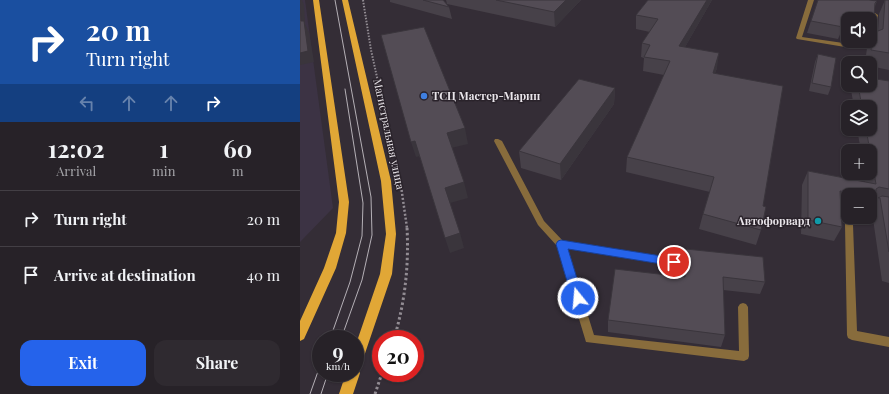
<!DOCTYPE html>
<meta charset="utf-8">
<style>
:root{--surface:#272228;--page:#2f2a30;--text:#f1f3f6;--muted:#a4a4a8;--line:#433f45;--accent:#2563eb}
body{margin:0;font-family:"Playfair Display",serif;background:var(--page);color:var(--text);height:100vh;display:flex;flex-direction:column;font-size:15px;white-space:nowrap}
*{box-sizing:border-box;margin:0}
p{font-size:13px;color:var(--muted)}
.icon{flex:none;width:22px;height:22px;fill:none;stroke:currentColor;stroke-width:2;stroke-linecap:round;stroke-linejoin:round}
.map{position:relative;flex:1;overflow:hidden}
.drawer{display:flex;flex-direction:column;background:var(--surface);width:300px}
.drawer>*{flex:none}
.banner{background:#1a4fa0;color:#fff;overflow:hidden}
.tools{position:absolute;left:541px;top:12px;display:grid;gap:8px}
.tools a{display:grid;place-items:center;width:36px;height:36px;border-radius:8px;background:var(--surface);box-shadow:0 1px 3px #0004,0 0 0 1px var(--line);font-size:20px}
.speed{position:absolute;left:12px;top:330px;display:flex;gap:8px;font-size:20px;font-weight:700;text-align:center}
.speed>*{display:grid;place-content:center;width:52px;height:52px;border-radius:50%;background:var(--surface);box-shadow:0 1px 3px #0004,0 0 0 1px var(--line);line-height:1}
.speed small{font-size:10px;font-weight:400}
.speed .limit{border:6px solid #d22;background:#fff;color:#111}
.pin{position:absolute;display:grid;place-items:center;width:34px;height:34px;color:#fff;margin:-17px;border:2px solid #fff;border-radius:50%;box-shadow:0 1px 4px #0007}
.me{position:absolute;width:44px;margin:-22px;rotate:343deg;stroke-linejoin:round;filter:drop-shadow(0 0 3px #0008)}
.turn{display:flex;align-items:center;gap:14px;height:84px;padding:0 20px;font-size:18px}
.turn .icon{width:52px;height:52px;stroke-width:2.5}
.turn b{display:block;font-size:28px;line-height:34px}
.lanes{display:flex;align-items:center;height:38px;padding:0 20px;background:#0003;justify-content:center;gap:20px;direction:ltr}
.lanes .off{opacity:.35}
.eta{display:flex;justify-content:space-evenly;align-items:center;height:68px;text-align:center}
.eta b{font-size:24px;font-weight:700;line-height:28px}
.action{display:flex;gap:8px;margin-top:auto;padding:8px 20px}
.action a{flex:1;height:46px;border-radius:12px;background:var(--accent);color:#fff;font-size:16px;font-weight:700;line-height:46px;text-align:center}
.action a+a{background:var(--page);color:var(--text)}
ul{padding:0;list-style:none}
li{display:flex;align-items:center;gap:12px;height:56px;padding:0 20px;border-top:1px solid var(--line)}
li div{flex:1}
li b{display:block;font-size:15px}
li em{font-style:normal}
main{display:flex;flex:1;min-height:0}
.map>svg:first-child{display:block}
</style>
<main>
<section class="drawer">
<div class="banner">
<div class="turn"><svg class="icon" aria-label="right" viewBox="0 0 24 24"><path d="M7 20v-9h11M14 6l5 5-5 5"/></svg><div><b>20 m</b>Turn right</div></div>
<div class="lanes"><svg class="icon off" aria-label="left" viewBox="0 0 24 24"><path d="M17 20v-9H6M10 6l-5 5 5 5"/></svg><svg class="icon off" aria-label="ahead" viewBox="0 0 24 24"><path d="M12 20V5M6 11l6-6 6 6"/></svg><svg class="icon off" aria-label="ahead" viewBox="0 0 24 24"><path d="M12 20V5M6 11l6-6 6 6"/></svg><svg class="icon" aria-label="right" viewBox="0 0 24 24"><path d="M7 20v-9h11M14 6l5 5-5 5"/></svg></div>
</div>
<div class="eta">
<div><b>12:02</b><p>Arrival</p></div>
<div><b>1</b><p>min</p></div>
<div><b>60</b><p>m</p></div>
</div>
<ul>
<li><svg class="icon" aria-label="right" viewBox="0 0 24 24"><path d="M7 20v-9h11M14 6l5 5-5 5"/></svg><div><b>Turn right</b></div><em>20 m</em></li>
<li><svg class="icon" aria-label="arrive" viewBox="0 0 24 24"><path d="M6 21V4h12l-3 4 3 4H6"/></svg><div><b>Arrive at destination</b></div><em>40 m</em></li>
</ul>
<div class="action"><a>Exit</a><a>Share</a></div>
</section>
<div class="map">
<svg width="589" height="394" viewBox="0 0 589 394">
<rect width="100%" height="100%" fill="#342d36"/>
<path fill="#3c3344" d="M0 0H5L33 208 0 242Z"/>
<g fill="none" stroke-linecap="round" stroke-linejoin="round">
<path stroke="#928c93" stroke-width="2" stroke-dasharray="1.5 1.5" stroke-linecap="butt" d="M63 0 71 50 82 100"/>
<path stroke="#928c93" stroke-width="2.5" stroke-dasharray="2 2" stroke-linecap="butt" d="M82 99 88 124
M101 186 107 228"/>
<path stroke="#928c93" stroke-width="3" stroke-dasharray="2.5 2.5" stroke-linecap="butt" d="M94 339C105 302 109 266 107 227
M75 394 82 373"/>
<path fill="#886c3c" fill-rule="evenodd" d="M508 0H514L502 37 557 45 569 43 572 15 575 13 578 15 575 44 557 49 497 39 496 38Z
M195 139H198L202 141 244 221 263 241 374 258 377 259 378 262 377 265 374 266 267 248 294 335 439 351 438 307 440 304 443 303 446 304 448 307 449 356 448 359 444 361 286 342 257 246 238 225 194 141Z
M552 217H561L553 225 557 331 589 337V347L552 340 548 338 547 335 545 224Z"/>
<path fill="#e1a736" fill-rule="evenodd" d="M13 0H19L49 202 46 233 36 268 4 339 0 341V321L24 268 36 233 39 202Z
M42 0H48L91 181 96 234 92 274 59 371 60 373 53 394H39L46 373H55V347L80 274 86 234 81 181Z"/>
<path stroke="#b5b0b6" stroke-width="1" d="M35 0 71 197 72 235 62 280 41 339
M30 339 50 282 62 236 63 203 45 89
M10 394 21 363
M21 394 28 373"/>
</g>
<path fill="#474149" d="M90 0H143L149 7 152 19 90 2Z
M146 0H281L255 27 147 4Z
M348 0H412L385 47 417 68 415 73 463 206 461 230 456 245 399 229 403 214 410 192 326 172 327 157 364 75 343 71 344 58 341 57 342 43 350 32 336 29V15Z
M518 0 577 1 575 6 573 30 570 36V19H548V41H568V42L558 43 543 40 542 30 538 39 507 33Z
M585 0H589V70L570 66V63H565L567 48 573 33 578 31 579 14Z
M518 54 531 87 528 95 509 91 515 62Z
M589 81V283L582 281 572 212H570V195H548V208L541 206 542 227 534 241 501 234 502 185 508 171 565 182 564 173H570V151H561L557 129H570V107H554L551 90 553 85H558Z
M315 88 314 104 261 180 221 168 219 151Z
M386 249 465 282 460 294 423 290 425 335 421 347 308 332V320L383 277V262Z"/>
<path fill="#3a353c" d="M0 0H2L4 5 5 24 9 32 14 62 0 65 1 21Z
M266 0H281L255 27 254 12Z
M407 0H412L377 61 379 46Z
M570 30H573L570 36Z
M559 41H568V42L558 43Z
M419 53 417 68 410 88 413 73Z
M315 88 314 104 261 180 260 164Z
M165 128 168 144 151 148 147 133Z
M115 141 120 156 116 157 111 142Z
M164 182 168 198 150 203 145 188Z
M160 233 164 248 150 253 145 238Z"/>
<path fill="#534c55" stroke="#3a353c" d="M123 0H143L149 7Z
M196 0H266L254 12Z
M348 0H407L379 46 419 53 413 73 483 86 463 206 466 207 461 230 403 214 414 177 327 157 370 61 344 57 350 45 342 43 358 19 336 15Z
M518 0H569L577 1 575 3 573 30H570V19H548V28L545 14 543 27 511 21Z
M585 0H589V53L571 50 573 33 583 29Z
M0 4 1 21H4L8 51 0 53Z
M124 27 165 128 147 133 164 182 145 188 160 233 145 238 115 141 111 142 81 35Z
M518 54 536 58 531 87 512 83Z
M570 78 589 81V189L579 187 576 189V196L578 198 582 196 589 197V252L580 198 570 196V195H562L540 191 542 227 508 220V171L576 184 566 129H570V107H562L558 85H570Z
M279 79 315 88 260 164 219 151Z
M386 249 463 257 465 282 423 277 425 335 308 320 315 269 385 277Z"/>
<path fill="#2563eb" stroke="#184099" d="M261 240 374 258 378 259 379 262 378 265 374 266 268 249 283 298 282 301 278 303 274 301 272 298 256 244 258 241Z"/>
<circle fill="#3f7fe0" stroke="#2a232b" stroke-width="1.5" cx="124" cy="96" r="4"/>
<circle fill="#0f9aa8" stroke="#2a232b" stroke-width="1.5" cx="518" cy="221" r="4"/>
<g text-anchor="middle" stroke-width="3" stroke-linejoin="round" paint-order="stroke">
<g font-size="11" font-weight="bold" fill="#e9e5ea" stroke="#2a232b" text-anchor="start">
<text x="132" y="100">ТСЦ Мастер-Марин</text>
<text x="510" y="225" text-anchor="end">Автофорвард</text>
</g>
<g font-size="11" fill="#e9e5ea" stroke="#2a232b">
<text transform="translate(89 134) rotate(78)" y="4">Магистральная улица</text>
</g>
</g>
</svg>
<div class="tools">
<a><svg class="icon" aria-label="sound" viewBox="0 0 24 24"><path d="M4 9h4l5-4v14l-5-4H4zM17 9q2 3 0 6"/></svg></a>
<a><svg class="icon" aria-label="search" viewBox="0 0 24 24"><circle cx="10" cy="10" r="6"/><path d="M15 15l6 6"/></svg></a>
<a><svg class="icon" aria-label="layers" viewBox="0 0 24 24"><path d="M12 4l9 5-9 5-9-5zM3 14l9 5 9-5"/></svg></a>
<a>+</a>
<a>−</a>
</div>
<div class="speed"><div>9<small>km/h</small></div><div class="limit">20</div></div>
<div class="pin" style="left:374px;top:262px;background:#d93025"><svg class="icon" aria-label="arrive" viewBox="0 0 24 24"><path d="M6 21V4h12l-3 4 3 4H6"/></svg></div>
<svg class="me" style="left:278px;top:298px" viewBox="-20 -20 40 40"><circle r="17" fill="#2563eb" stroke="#fff" stroke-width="3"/><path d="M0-11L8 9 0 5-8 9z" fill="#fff"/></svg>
</div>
</main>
